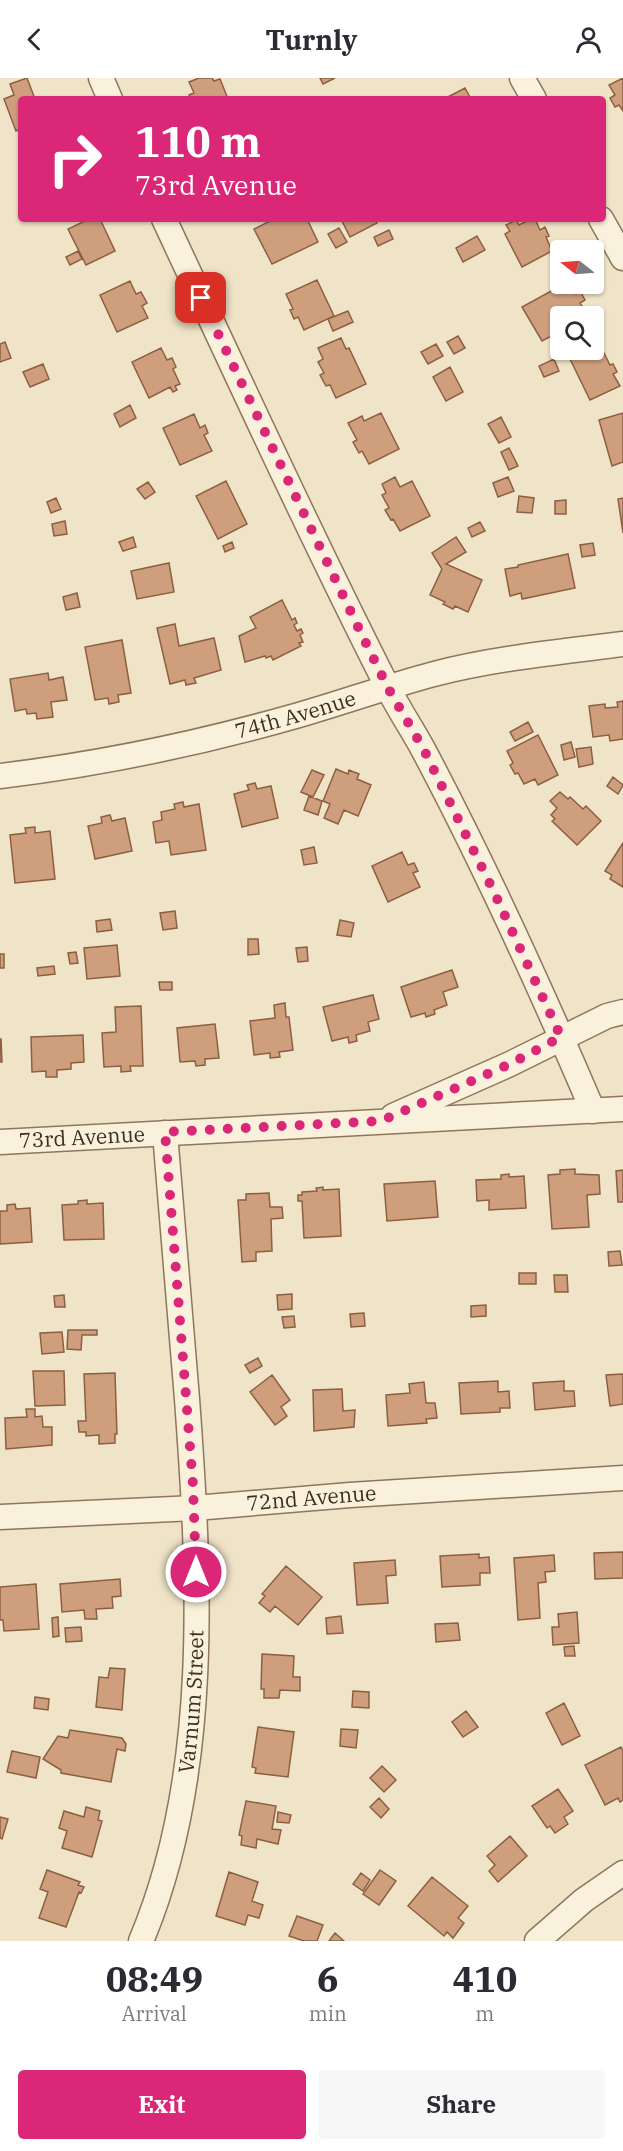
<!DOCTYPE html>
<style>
:root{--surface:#fff;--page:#f7f7f7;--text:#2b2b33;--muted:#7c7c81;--accent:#db2777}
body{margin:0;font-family:"IBM Plex Serif",serif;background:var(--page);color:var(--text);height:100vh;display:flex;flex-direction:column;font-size:22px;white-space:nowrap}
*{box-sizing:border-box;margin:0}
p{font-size:20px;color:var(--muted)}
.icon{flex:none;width:33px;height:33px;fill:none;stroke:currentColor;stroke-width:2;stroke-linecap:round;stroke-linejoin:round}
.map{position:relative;height:1863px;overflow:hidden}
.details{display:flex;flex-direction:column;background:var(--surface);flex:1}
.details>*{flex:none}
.banner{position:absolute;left:18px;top:18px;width:588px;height:126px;border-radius:6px;box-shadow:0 2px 4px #0004;background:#db2777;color:#fff;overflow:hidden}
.needle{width:39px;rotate:287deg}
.tools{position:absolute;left:550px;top:162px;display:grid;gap:12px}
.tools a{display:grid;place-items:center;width:54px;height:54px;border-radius:6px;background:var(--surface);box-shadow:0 2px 4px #0004;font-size:30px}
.pin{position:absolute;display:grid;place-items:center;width:51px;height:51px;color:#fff;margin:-26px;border-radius:12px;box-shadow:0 3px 9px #0006}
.me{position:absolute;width:66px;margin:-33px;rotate:0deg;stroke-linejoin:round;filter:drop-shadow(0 0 4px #0008)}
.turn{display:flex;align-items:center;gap:21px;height:126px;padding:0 18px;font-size:27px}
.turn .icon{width:78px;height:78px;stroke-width:2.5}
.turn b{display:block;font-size:42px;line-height:51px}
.eta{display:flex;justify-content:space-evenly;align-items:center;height:102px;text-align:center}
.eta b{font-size:36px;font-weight:800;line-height:42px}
.cta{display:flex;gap:12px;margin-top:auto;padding:12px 18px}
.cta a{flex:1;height:69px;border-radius:6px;background:var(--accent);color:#fff;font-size:24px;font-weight:800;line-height:69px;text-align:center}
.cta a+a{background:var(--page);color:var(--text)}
header{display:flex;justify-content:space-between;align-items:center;height:78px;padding:0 18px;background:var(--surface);font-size:27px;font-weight:800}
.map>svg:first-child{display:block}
</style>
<header><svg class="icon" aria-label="back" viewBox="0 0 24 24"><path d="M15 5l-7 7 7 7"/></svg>Turnly<svg class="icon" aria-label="person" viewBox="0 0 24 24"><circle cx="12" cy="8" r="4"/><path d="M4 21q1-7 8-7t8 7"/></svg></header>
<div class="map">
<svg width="623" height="1863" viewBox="0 0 623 1863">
<rect width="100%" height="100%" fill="#f0e4c8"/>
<path fill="#cf9f7d" stroke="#8d5f41" stroke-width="1.5" d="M27 0 35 21H21V51L16 53 4 21 14 17 10 6Z
M199 0H212L214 3 220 1 228 21H191L189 17 194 15 189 4Z
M320 0H335L323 6Z
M623 0V33L619 27 615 29 610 20 615 17 609 7Z
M465 10 471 21H444Z
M89 141H100L115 173 86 187 68 151Z
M274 141H307L318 164 272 186 254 151Z
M341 141H375L377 145 350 159Z
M531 141H535L540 152 545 149 549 158 546 159 552 173 522 189 505 156 510 153 506 147 516 142 519 147Z
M339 150 347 164 336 170 328 156Z
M389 152 393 161 378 168 374 159Z
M477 158 485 172 463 184 456 170Z
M78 173 82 181 70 187 66 179Z
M317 202 334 238 304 252 298 239 294 241 290 232 293 231 286 216Z
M130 203 136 216 141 214 147 225 142 228 148 240 117 254 100 217Z
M564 206H570L576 216 580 213 585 222 580 225 588 238H561V253L542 263 522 229Z
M348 233 353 244 333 253 328 241Z
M458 258 465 270 454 276 447 264Z
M341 260 346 271 349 270 366 306 336 320 330 307 326 308 320 297 324 295 318 284 323 281 318 270Z
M598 263 610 287 613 286 617 294 613 296 620 308 590 322 568 277 580 272H594V265Z
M5 264 11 280 0 284V266Z
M436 266 443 278 428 286 421 274Z
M161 270 167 282 172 280 176 289 173 291 180 306 175 308 177 312 173 314 170 309 149 320 132 284Z
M554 281 559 293 544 299 539 288Z
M43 286 49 301 30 309 23 294Z
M450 289 463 314 446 323 433 299Z
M130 327 136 340 120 349 114 336Z
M381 335 399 371 369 386 362 373 359 375 353 364 357 362 348 345 362 338 364 343Z
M623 335V384L612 388 599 342Z
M194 336 200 350 205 347 208 355 204 357 212 373 180 387 163 350Z
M501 339 511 359 499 365 488 346Z
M509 370 518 388 509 392 501 374Z
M395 399 400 409 412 403 430 438 400 453 393 441 391 442 385 432 389 430 382 417 386 415 382 406Z
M508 399 514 413 498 419 493 405Z
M226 403 247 446 218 461 196 418Z
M148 404 155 414 145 421 137 411Z
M519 418 534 420 532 435 517 434Z
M56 420 61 431 51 435 47 424Z
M623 420V455L618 421Z
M566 422V436H555V423Z
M65 443 67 456 54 458 52 446Z
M480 444 485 453 472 459 468 450Z
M133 459 136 469 123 473 119 464Z
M456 459 466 474 446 486 482 502 468 534 455 528 453 531 443 526 445 524 430 517 442 491 432 475Z
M232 464 234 470 225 474 223 468Z
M593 465 595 477 582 479 580 467Z
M568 476 575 510 522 521 521 515 510 518 505 491 518 489V487Z
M169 485 174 514 137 521 131 493Z
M77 515 80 529 66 532 63 519Z
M282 522 292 542 295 540 297 545 294 547 297 553 301 551 303 555 300 557 303 564 299 565 301 568 273 582 271 578 266 580 265 578 245 584 239 558 256 550 250 539Z
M175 546 179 568 214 560 221 592 194 600 196 605 186 607 185 602 170 606 157 550Z
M122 562 131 615 118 617 119 624 109 626 108 620 95 622 85 569Z
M48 595 49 602 63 599 67 622 51 624 53 639 37 641 36 635 27 636 26 631 15 633 10 601Z
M623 623V661L610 663 609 657 593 659 589 628 605 626V630L618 629 617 624Z
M528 644 533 654 515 663 510 654Z
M538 657 558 697 538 707 535 701 524 706 518 695 515 696 510 687 513 685 507 673Z
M571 664 575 679 564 682 561 667Z
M591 669 593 686 579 689 576 671Z
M336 691 348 696 349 692 359 696 357 701 371 707 358 738 344 732 338 746 324 740 330 726 323 723Z
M312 692 324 697 313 719 301 714Z
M613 699 623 707 618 716 607 708Z
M255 705 257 711 271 708 278 740 242 749 234 716 249 712 247 707Z
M560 714 568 721 570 719 583 731 586 728 601 743 577 767 552 743 555 741 551 737 557 730 550 723Z
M309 718 322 723 318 737 304 732Z
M183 724 184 729 199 726 206 772 171 777 169 763 156 765 153 744 162 742 161 734 175 731 174 726Z
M110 737 112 743 125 740 132 773 95 781 88 748 102 745 101 739Z
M35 749V755L50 753 55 801 15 805 10 757 26 755 25 750Z
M623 765V809L610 801 612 797 605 793Z
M314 769 317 785 304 787 301 772Z
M402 774 408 787 414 785 418 793 413 795 420 809 388 824 372 788Z
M175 833 177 850 163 852 160 835Z
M110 841 112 852 97 854 96 843Z
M340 842 354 845 351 859 337 857Z
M248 861H258L259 876 248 877Z
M117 867 120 898 87 901 84 870Z
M307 869 308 883 298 884 296 870Z
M76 874 78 885 70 886 68 875Z
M0 876H4V890H0Z
M54 888 55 896 38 898 37 890Z
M452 892 458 909 443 914 447 927 434 932 435 936 426 939 425 935 411 939 401 909Z
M159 904H172V912H160Z
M373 917 379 941 368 944 370 953 356 957 357 963 349 965 348 959 332 963 323 929Z
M285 925 286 939H289L293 972 279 974 280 979 270 980V975L254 977 250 943 275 940 274 927Z
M141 928 143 988H130L131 993 121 994V988L104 989 102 955 116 954 115 929Z
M215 946 219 980 205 981V987L196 988 195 983 180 984 177 950Z
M83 957 84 984 71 985V991L57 992V999H46V993L32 994 31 959Z
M0 961H1L2 984H0Z
M575 1091V1096L599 1097 600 1116 587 1117 589 1149 552 1151 548 1097 560 1096V1092Z
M623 1092V1124H618L616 1093Z
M509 1096V1099L524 1098 526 1130 489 1132V1122L477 1123 476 1102 501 1101V1097Z
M435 1103 438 1139 387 1143 384 1106Z
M323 1109V1112L339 1111 341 1158 304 1160 302 1123H298V1117H302V1114L317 1113 316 1110Z
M269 1115 270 1129H282L283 1140 271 1141 272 1173 256 1174V1183L242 1184 238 1122H246V1116Z
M87 1122V1126L103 1125 104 1161 64 1162 62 1127 78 1126V1123Z
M15 1126 16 1131 30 1130 32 1164 0 1166V1133H7V1127Z
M620 1173 622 1187 609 1188 608 1174Z
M519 1195H536V1206H519Z
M554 1197H567L568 1214H555Z
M292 1216V1231L278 1232 277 1217Z
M64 1217 65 1229H55L54 1218Z
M486 1227V1238L471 1239V1228Z
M364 1235 365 1248 351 1249 350 1236Z
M294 1238 295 1249 284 1250 282 1239Z
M68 1252H97V1257H82L81 1272 67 1271Z
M62 1254 64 1274 42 1276 40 1255Z
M258 1280 262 1288 250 1295 245 1287Z
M33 1293H64L65 1327 35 1328Z
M115 1295 117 1356H115V1365L99 1366V1357L86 1358V1354H79L78 1343H86L84 1296Z
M623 1296V1326L610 1328 606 1297Z
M272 1297 290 1322 281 1329 287 1338 275 1347 250 1314Z
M498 1303V1314L509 1313 510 1330H500V1334L461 1336 459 1305Z
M564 1303V1313H574L575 1328 535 1332 533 1305Z
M424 1304 426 1325H435L437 1340 426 1341 427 1345 388 1348 386 1317 410 1315 409 1306Z
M342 1311 343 1333 355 1332 354 1349 314 1353 313 1312Z
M26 1331H35V1339L42 1338 43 1349H52V1367L6 1371 5 1340 27 1339Z
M623 1474V1500L595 1501 594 1475Z
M479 1476V1480L489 1479 490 1495H480V1507L442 1509 440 1478Z
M554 1477 555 1493 545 1494 546 1504 538 1505 540 1540 518 1542 514 1480Z
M395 1482 396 1497 386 1498 388 1525 357 1527 354 1485Z
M286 1488 322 1519 298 1547 275 1528 270 1534 259 1525 265 1518 262 1516Z
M120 1501 121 1518 112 1519 113 1530 96 1531 97 1541H85L84 1532 62 1534 60 1506Z
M36 1506 39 1551 4 1553 3 1542H0V1509Z
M577 1534 579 1565 553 1567 552 1549H559L558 1536Z
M341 1538 343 1555 327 1556 326 1540Z
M58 1539 59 1558 53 1559 52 1540Z
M458 1545 460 1562 436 1564 435 1546Z
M81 1549 82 1563 66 1564 65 1550Z
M574 1568 575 1578H565L564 1569Z
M262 1576 294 1578 293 1599H300V1613L280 1612 279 1620H264V1611H261Z
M110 1590 125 1591 122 1632 96 1629 99 1599 108 1600Z
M353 1613 369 1614V1630L352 1629Z
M35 1619 49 1621 48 1632 34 1630Z
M564 1625 580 1658 562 1667 546 1635Z
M466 1633 478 1649 463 1659 452 1644Z
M258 1649 294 1654 288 1699 255 1695 256 1690 252 1689Z
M341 1651 358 1652 356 1670 340 1668Z
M70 1652 122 1660 126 1666 125 1673 117 1671 111 1704 61 1695V1692L43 1681 58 1658 68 1660Z
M621 1669 623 1673V1722L620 1724 618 1720 605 1727 585 1687Z
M12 1673 40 1679 36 1700 7 1694Z
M382 1688 396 1702 384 1714 370 1700Z
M558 1711 573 1733 564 1739 568 1746 555 1755 550 1748 547 1750 532 1728Z
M379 1720 389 1731 381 1740 370 1729Z
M246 1723 276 1728 272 1751 281 1752 278 1766 257 1761 256 1770 241 1767 242 1758 239 1757Z
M86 1729 100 1733 98 1742 102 1743 92 1779 62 1770 67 1753 59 1750 64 1733 84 1739Z
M278 1734 291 1737 289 1745 277 1744Z
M0 1739 8 1741 2 1761 0 1760Z
M510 1758 527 1778 498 1804 489 1793 495 1787 487 1778Z
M47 1792 80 1804 78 1807 84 1809 81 1815 79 1814 66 1849 39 1840 48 1814 40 1811Z
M380 1792 396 1803 379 1827 363 1816Z
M229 1794 258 1804 252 1823 263 1827 259 1840 248 1837 245 1847 216 1838Z
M361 1795 370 1802 363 1813 353 1806Z
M432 1799 468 1828 458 1840 464 1845 453 1860 447 1854 444 1858 408 1828Z
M297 1838 323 1847 317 1863H304L289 1858Z
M335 1855 344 1863H329Z"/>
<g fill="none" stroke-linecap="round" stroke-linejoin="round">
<defs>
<g id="minor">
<path d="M101 0 110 21"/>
<path d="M522 0 534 21"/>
<path d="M164 141C237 297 309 454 387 608 398 630 412 651 424 673 486 790 541 911 593 1033"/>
<path d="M601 141 623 180"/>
<path id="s1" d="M0 698C101 686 201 665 299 637 344 624 389 608 434 596 496 580 560 574 623 566"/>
<path d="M393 1038 510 986 607 938 623 934"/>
<path id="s2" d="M0 1064 623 1031"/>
<path id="s3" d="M0 1439 195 1430 350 1417 623 1400"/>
<path id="s4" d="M141 1863C211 1698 200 1497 187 1321 180 1232 173 1143 165 1055"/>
<path d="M537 1863 584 1822 623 1795"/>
</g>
</defs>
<use href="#minor" stroke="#8d765c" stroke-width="27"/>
<use href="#minor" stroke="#faf1dc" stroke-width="24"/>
</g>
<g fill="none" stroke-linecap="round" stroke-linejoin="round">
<path stroke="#db2777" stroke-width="10" stroke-dasharray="0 18" d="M196 1494 193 1407 165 1054 381 1043 510 986 561 959 494 814 424 672 388 610 359 551 201 220"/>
</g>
<g text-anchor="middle" stroke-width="5" stroke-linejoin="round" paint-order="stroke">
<g font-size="21" fill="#3d2e20" stroke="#f7eed8">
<text dy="7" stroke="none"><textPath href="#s1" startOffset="302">74th Avenue</textPath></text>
<text dy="7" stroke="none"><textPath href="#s2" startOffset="82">73rd Avenue</textPath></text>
<text dy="7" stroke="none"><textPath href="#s3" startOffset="312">72nd Avenue</textPath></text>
<text dy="7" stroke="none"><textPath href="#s4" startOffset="246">Varnum Street</textPath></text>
</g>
</g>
</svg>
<div class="tools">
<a><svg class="needle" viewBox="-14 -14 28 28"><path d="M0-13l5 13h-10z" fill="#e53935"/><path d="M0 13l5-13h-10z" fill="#7c7c81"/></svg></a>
<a><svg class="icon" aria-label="search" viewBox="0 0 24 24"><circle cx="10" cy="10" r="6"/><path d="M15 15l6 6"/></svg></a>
</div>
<div class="pin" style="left:201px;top:220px;background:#d93025"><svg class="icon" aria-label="arrive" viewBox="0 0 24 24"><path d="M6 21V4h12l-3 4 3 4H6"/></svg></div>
<svg class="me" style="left:196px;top:1494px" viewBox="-20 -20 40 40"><circle r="17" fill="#db2777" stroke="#fff" stroke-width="3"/><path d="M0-11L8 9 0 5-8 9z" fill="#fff"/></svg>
<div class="banner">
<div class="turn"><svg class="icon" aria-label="right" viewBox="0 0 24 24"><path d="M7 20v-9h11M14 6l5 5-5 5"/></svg><div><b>110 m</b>73rd Avenue</div></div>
</div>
</div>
<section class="details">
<div class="eta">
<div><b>08:49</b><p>Arrival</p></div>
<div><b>6</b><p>min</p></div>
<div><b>410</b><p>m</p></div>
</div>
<div class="cta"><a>Exit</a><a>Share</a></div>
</section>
